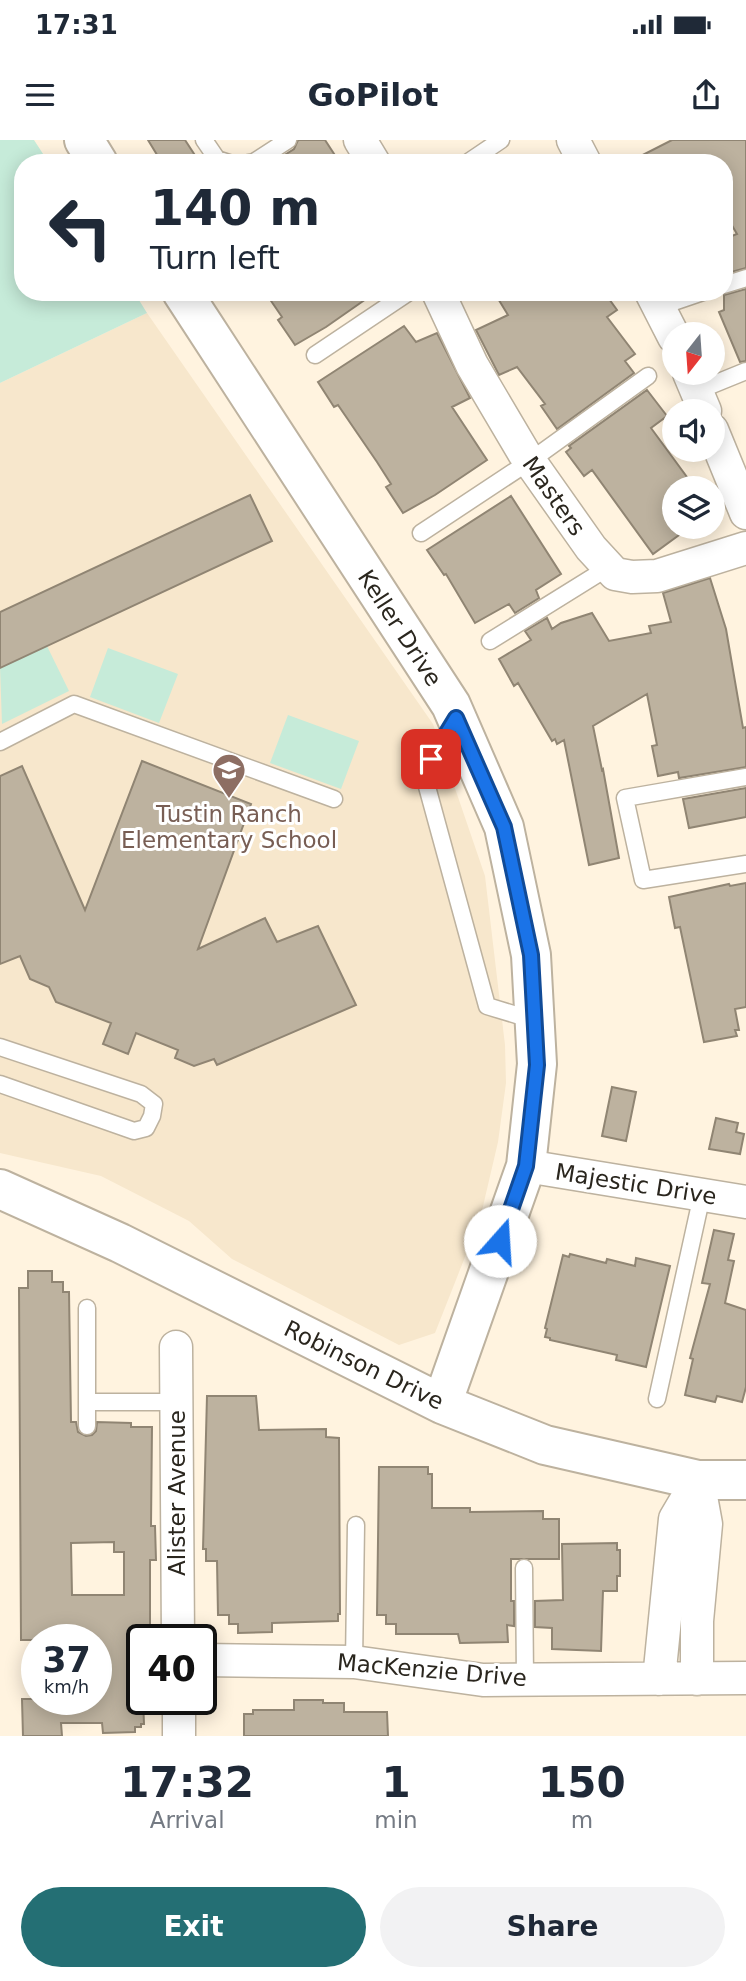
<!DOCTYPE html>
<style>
:root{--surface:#fff;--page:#f2f2f3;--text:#1f2937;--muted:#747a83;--accent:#246f74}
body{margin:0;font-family:"DejaVu Sans",sans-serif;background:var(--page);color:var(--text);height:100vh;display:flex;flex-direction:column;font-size:26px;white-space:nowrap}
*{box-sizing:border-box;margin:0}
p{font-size:23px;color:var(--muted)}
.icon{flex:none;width:38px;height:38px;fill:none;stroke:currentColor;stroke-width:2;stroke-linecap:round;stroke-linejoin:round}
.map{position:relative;height:1596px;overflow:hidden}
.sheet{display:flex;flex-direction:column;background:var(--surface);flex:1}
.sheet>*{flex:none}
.hud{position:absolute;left:14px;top:14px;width:719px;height:147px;border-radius:28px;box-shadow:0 4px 18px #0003;background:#fff;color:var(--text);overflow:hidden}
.needle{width:46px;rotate:197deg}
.fabs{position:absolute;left:662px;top:182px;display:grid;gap:14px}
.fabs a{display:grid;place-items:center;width:63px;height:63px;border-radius:50%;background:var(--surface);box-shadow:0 4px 18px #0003;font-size:35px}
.speed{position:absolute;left:21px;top:1484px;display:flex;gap:14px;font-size:35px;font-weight:700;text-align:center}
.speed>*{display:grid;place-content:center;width:91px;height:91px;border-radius:50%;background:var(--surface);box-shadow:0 4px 18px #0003;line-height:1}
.speed small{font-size:18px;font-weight:400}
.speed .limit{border:4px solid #111;border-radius:10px;background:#fff;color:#111}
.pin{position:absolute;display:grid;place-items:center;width:60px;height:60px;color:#fff;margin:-30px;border-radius:14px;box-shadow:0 4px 10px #0006}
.me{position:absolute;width:77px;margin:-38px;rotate:19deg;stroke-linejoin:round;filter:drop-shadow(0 0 5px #0008)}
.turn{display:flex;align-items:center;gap:24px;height:147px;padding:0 21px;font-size:32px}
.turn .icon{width:91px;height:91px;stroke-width:2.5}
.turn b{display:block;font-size:49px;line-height:60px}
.eta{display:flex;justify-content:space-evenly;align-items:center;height:119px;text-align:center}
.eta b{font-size:42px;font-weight:600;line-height:49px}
.primary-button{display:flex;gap:14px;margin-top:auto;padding:14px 21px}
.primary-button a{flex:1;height:80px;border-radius:42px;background:var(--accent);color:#fff;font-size:28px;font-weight:600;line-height:80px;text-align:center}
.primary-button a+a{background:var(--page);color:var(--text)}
.status{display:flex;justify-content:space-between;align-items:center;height:49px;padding:0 35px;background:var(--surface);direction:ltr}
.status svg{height:19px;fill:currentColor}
header{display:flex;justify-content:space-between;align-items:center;height:91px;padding:0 21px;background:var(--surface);font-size:32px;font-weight:600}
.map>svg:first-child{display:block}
</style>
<div class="status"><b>17:31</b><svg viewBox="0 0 49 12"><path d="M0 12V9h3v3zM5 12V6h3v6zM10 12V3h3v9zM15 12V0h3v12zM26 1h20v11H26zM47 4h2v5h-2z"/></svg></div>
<header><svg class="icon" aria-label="menu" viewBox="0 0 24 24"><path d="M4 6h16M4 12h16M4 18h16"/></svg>GoPilot<svg class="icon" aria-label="share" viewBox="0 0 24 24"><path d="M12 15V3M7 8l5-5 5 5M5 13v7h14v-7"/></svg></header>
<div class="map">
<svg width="746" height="1596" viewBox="0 0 746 1596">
<rect width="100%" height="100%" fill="#fff3df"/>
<path fill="#f7e7cc" d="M147 173 433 584 485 736 505 905 506 943 498 1002 480 1079 435 1193 399 1205 232 1119 189 1081 101 1036 0 1013V243Z"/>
<path fill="#c6ebd9" d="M0 0H34L49 23H23V152H134L147 173 0 243Z
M46 504 69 551 2 584 0 526Z
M108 508 178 534 159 583 90 557Z
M288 575 359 601 341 649 270 623Z"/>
<path fill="#bdb29f" stroke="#908573" stroke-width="2" fill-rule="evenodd" d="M148 0H185L200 23H162Z
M298 0H325L340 23H272L294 9Z
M672 0H746V128L724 134V99L737 94 724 72V23H627Z
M746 149V221L740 222 719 172 724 170V155Z
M265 152H376L326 187 295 205 278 180 282 177Z
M494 152H604L617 170 607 177 635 214 625 221 634 233 557 289 541 266 545 264 517 227 499 235 476 190 508 175Z
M404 186 416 202 437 193 470 258 452 267 487 320 435 355 403 373 386 347 391 344 377 322 338 265 334 267 318 242Z
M647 250 667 276 651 288 695 348H674V387H690L653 414 592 330 584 336 566 312 571 308 569 306Z
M250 355 272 401 0 528V472Z
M511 356 561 434 536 450 539 458 515 473 509 464 475 483 446 434 444 435 427 410Z
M710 438 726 489 743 588 746 587V627L679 638 678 632 658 636 652 606 657 605 647 554 593 586 602 630 603 629 619 718 589 725 564 600 557 604 555 599 552 601 518 543 514 546 499 519 531 500 525 491 547 478 552 489 561 483 592 473 609 501 651 493 649 486 671 482 663 453Z
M142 621 251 664 198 809 265 778 277 802 318 786 356 865 217 925 214 919 194 926 175 918 178 910 136 893 128 914 103 904 111 883 56 862 49 847 30 839 20 816 0 824V636L22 626 85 770Z
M746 648V677L689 688 683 659Z
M746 743V867L735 869 739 890H735L737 896 704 902 680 787 675 788 669 757 729 744 730 746Z
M612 947 636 952 626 1001 602 996Z
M716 978 738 983 736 992 744 994 740 1014 709 1009Z
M714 1090 734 1094 728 1120 734 1121 725 1163 746 1170V1247L742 1262 717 1256 715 1262 685 1255 693 1219 690 1218 710 1144 702 1143Z
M570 1114 606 1123 607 1119 635 1126 636 1118 670 1126 646 1227 616 1220 617 1215 550 1200V1198L545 1197 547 1189 545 1188 563 1115 569 1117Z
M28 1131H52V1142H63V1152H69L71 1282H76L78 1292 86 1296 92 1295 96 1291 97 1282 131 1283V1287H152L151 1386H155L156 1420H150V1500H142V1510L139 1509 140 1550 143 1559 144 1584H141V1587H135V1592L103 1593 102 1583H61L62 1596H23L22 1559H96V1500H21L19 1148H28ZM114 1402V1412H124V1455H72L71 1403Z
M207 1256H256L259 1290 326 1289V1297L339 1298 340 1474H338V1481L272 1483V1492L238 1493V1484H229V1475H218L217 1421H206V1409H203Z
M379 1327H428V1334H432V1368H470V1372L543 1371V1379H559V1419H511V1461H514V1486L507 1485 508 1502 460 1503 458 1494H396V1484H386V1475H377Z
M617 1403V1410H620V1436H617V1451H603L601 1511 552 1509V1488L535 1487V1461L563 1460 562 1404Z
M294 1560H323V1563H344V1572H387L388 1596H244V1574H253V1570H294Z"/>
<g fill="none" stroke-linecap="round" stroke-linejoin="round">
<defs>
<path id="service" d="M204 0 217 19 229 23
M248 23 254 22 288 0
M467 23 501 0
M724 145 746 138
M659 167 703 152
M315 215 409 152
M697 251 746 231
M421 393 530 321 648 236
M490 501 609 427
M455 580 423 632 487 866 533 880
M0 602 74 564 334 659
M746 637 625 658 643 740 746 724
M0 907 141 954 154 964 152 976 146 988 134 991 0 944
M87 1168V1262H177
M657 1259 702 1055
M87 1286V1262
M524 1428 525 1539
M354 1522 356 1385"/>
<path id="minor" d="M360 0 374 23
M573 0 585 23
M438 152 472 225 524 313 591 408 615 434 632 437 657 436 746 408
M651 152 674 197
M689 233 705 271
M712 290 746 373
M526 1026 746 1062
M176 1207 178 1500
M201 1520 354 1522 483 1540 746 1538
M659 1539 675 1379 698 1340 706 1384 697 1481V1539
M179 1559V1596"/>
<path id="tertiary" d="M84 0 98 23
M182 152 451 565 504 687 531 815 537 924 526 1026 442 1264
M0 1049 120 1103 442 1264 545 1305 698 1340H746"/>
</defs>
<use href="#service" stroke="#bdb29f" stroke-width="19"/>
<use href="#minor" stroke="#bdb29f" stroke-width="35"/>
<use href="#tertiary" stroke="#bdb29f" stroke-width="42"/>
<use href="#service" stroke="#fff" stroke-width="16"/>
<use href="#minor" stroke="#fff" stroke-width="32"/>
<use href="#tertiary" stroke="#fff" stroke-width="38"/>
</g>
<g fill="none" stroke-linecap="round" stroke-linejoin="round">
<defs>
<path id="route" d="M431 619 456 578 504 687 531 815 537 925 526 1026 500 1101"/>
</defs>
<use href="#route" stroke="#114b97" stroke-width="18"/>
<use href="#route" stroke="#1a73e8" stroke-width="12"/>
</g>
<defs>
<symbol id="school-pin" viewBox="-11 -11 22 30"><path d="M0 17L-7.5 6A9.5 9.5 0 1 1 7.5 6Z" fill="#8d6e63" stroke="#fff"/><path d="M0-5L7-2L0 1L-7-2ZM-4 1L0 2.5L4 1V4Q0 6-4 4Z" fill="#fff"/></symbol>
</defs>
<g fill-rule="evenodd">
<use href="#school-pin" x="210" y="611" width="38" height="52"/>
</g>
<g text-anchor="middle" stroke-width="6" stroke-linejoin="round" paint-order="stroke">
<g font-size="23" fill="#2a261e" stroke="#fff">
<text transform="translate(554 356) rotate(55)" y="8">Masters</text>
<text transform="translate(400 488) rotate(57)" y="8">Keller Drive</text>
<text transform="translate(636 1044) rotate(9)" y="8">Majestic Drive</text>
<text transform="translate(364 1225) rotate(26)" y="8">Robinson Drive</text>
<text transform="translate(177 1353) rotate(-90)" y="8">Alister Avenue</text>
<text transform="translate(432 1530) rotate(5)" y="8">MacKenzie Drive</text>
</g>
<g font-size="23" fill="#785e54" stroke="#fff">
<text x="229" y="682">Tustin Ranch<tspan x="229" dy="26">Elementary School</tspan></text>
</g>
</g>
</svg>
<div class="fabs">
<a><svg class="needle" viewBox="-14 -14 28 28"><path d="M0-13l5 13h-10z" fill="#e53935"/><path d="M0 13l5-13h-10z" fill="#747a83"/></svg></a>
<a><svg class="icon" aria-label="sound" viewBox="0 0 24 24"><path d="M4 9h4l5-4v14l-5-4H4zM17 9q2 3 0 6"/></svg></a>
<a><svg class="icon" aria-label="layers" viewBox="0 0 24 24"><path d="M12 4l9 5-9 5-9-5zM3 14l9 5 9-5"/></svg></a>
</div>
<div class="speed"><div>37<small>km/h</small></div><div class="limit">40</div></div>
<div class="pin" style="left:431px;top:619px;background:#d93025"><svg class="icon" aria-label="arrive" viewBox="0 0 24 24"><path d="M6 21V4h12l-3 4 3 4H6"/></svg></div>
<svg class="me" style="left:500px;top:1101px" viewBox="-20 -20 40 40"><circle r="19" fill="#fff"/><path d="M0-13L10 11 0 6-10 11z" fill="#1a73e8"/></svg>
<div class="hud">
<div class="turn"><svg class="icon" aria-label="left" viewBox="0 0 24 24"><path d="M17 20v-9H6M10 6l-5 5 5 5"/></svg><div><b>140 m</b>Turn left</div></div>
</div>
</div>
<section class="sheet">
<div class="eta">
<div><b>17:32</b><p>Arrival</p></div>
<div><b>1</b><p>min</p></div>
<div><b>150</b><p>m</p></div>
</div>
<div class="primary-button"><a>Exit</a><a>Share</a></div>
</section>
